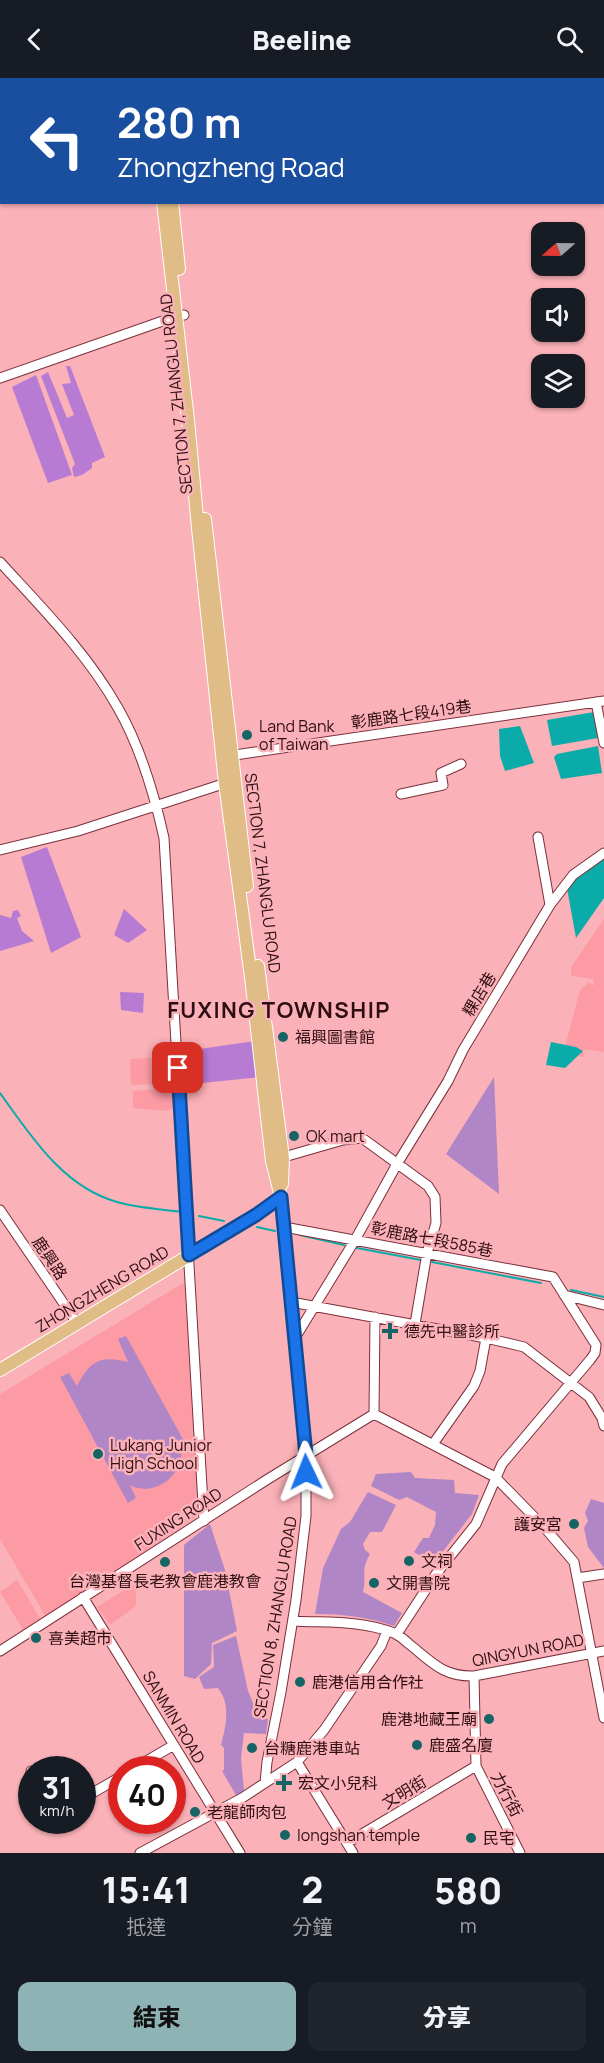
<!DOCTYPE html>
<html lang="zh-TW">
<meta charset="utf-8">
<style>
:root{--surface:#171b24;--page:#20242c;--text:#f1f3f6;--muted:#9ea1a6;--accent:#8eb3b4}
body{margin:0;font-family:Manrope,"Noto Sans TC",sans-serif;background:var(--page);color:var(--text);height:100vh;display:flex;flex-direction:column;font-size:22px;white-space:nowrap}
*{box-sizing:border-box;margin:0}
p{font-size:20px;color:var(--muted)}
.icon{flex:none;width:33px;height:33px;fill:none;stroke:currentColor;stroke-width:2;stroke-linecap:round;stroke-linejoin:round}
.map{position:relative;height:1775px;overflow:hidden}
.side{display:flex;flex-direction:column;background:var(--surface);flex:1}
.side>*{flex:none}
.hud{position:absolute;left:0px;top:0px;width:604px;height:126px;box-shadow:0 2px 4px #0004;background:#1a4fa0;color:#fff;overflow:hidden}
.needle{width:39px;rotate:250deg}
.buttons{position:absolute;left:531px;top:144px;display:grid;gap:12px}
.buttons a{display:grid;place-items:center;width:54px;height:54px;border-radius:12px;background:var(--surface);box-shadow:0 2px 4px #0004;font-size:30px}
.speed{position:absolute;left:18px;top:1678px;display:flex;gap:12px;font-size:30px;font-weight:700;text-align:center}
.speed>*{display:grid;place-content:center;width:78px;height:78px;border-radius:50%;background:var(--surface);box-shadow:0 2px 4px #0004;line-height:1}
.speed small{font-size:15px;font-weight:400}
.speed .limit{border:9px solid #d22;background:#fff;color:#111}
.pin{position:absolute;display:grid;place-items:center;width:51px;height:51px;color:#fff;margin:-26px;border-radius:12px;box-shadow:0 3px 9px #0006}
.me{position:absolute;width:66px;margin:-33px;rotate:358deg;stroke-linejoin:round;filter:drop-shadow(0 0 4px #0008)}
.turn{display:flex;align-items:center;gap:21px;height:126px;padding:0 18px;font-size:27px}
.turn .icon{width:78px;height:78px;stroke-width:2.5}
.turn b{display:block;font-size:42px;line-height:51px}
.eta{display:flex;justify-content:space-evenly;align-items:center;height:102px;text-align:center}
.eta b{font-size:36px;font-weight:800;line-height:42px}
.button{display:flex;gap:12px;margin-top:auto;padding:12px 18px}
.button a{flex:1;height:69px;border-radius:12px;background:var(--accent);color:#111;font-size:24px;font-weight:800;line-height:69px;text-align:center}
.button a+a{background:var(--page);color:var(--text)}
header{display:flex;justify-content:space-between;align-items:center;height:78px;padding:0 18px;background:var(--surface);font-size:27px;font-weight:800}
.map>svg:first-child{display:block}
</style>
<header><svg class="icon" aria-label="back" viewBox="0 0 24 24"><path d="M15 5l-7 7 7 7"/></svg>Beeline<svg class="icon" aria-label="search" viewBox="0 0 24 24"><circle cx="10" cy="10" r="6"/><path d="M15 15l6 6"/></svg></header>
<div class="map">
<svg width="604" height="1775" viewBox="0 0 604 1775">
<rect width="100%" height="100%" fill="#fab1b7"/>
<path fill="#fd9ba5" d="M604 841V974L583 971 584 979 563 976 580 912 589 904 594 908 593 901 571 898V889Z
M151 980 152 1006 131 1007 130 981Z
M176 1010 177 1028 166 1033 133 1030V1013Z
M188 1202 199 1437 46 1539 0 1461V1316Z
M17 1502 43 1545 24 1553 0 1514Z
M136 1505V1528L110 1547 97 1529Z"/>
<path fill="#b086c6" d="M494 999 499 1116 446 1076Z
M126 1258 189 1372 185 1375 181 1372C184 1398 153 1420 130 1407L136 1420 128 1425 60 1299 69 1295 77 1308C90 1283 100 1277 128 1284L118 1261Z
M411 1394 415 1400 454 1402 455 1415 479 1417 472 1436 433 1486 414 1474 423 1460H429L435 1447 436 1434 407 1419 399 1422 371 1408 376 1396Z
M368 1414 396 1427 382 1454H370L363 1466 365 1472 370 1476C360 1494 367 1496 363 1514L402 1535 394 1548C368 1539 343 1536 315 1536L323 1490 341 1451 350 1444Z
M591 1421 604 1425V1490L588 1469 584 1450 588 1443 585 1435Z
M210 1446 225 1492 237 1553 212 1565 211 1586 195 1601 184 1598V1467Z
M236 1558 248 1613 253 1625 254 1636H262V1640L268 1641 266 1656 244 1655 241 1680 244 1713 236 1717 222 1693 224 1692V1670L221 1667C226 1648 231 1626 218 1610L204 1611 199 1599 214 1589 213 1567Z"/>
<path fill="#b77bd4" d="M66 288H70L105 379 92 385V390L82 397 74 399 72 390 75 386 41 298 48 294 67 340 74 337 62 306 71 305Z
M36 297 72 397 48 405 12 309Z
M47 769 81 859 51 875 21 779Z
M124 831 147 852 128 865 114 857Z
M18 832 21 838 17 840 22 853 34 863 0 873V837L11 840 13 833Z
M120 914 144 915 143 935 121 932Z
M255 963 260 999 192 1006 186 973Z"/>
<path fill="#0baba9" d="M594 634 598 660 552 668 547 642Z
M520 648 534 685 505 693 500 678 499 651Z
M598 668 602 695 561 701 554 679 557 676Z
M604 780V820L576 860 567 810 576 799Z
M551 964 576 969 583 973 565 990 546 987Z"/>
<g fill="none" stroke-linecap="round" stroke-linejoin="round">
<path stroke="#0baba9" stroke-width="2" d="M582 0 583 2
M603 95 604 99
M0 1015C31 1058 63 1109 117 1124 137 1130 161 1131 182 1134
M199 1138 224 1143
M257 1149 275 1153
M300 1157 344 1167
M357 1170 421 1182
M432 1184 541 1205
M571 1212 604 1219"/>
<defs>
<path id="minor" d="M0 300 177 238 184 237
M0 484C42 530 87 575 118 630 141 670 154 715 164 760L204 1443
M596 624 604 665
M228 678 604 623
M401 716 443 707 441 695 461 686
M538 759 550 827
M0 772 78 753 229 704
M277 1081 343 1062 362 1060 428 1108 435 1119 436 1145 427 1175 415 1246
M0 1132 77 1245
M284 1149 553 1199 596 1267 595 1275 590 1282 502 1386 476 1446 436 1496 397 1556
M564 1217 604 1227
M291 1224 486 1260 524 1269 589 1319 602 1340 604 1348
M295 1260 355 1162 397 1086 448 1003 463 972 550 827 573 797 604 775
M374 1336 495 1399 544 1449 574 1484 604 1640
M374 1336 375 1239
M433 1366 474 1308 480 1293 486 1260
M577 1500 604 1496
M83 1519 240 1775
M293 1543C327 1545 361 1542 394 1555 400 1558 405 1562 409 1566 432 1584 443 1599 474 1598L604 1573
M0 1573 268 1401 374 1336
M474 1598 476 1688 520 1775
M297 1684 353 1775
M131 1692 174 1667
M31 1693H32
M265 1705 267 1684 281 1614 296 1522 306 1438V1377L281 1119
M82 1721 122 1698
M347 1765 476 1688
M140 1775 242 1720 297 1684 324 1652 381 1568 387 1553"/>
<path id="major" d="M149 0V2
M159 0V2
M163 124 188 342 198 450 225 705 251 899 272 1083 281 1119
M172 124 179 191
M205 441 247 808
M258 888 283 1080 282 1106
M0 1292 256 1137 281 1119"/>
</defs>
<use href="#minor" stroke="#7d303c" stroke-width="11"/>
<use href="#major" stroke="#fff" stroke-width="14"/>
<use href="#minor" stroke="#fff" stroke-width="9"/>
<use href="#major" stroke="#e0bc86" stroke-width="12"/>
</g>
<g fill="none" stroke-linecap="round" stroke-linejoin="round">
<defs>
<path id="route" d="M178 990 189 1177 256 1137 281 1119 306 1377V1394"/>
</defs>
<use href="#route" stroke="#114b97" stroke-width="15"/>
<use href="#route" stroke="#1a73e8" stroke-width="10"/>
</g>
<g fill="#166564" stroke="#fab1b7" stroke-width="2">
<circle cx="247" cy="657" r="6"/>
<circle cx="283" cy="959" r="6"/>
<circle cx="294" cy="1058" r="6"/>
<path d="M387 1244h6v6h6v6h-6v6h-6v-6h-6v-6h6z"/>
<circle cx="98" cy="1376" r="6"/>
<circle cx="574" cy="1446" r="6"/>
<circle cx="409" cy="1483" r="6"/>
<circle cx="165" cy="1484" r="6"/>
<circle cx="374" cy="1505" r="6"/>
<circle cx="36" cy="1560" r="6"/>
<circle cx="300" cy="1604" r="6"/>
<circle cx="489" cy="1641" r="6"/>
<circle cx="417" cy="1667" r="6"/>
<circle cx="252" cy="1670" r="6"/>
<path d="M281 1696h6v6h6v6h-6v6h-6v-6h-6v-6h6z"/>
<circle cx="195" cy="1734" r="6"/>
<circle cx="285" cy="1757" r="6"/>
<circle cx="471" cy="1760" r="6"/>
</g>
<g text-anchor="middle" stroke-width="5" stroke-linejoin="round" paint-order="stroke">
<g font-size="16" fill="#2f0e13" stroke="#fab1b7">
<text transform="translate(176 316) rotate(-96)" y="6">SECTION 7, ZHANGLU ROAD</text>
<text transform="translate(411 636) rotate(-8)" y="6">彰鹿路七段419巷</text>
<text transform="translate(263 795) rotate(83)" y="6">SECTION 7, ZHANGLU ROAD</text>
<text transform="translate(479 916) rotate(-59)" y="6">粿店巷</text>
<text transform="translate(432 1161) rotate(11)" y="6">彰鹿路七段585巷</text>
<text transform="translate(50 1180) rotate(56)" y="6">鹿興路</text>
<text transform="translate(102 1211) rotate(-31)" y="6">ZHONGZHENG ROAD</text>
<text transform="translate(178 1441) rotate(-33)" y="6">FUXING ROAD</text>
<text transform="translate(275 1539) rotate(-81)" y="6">SECTION 8, ZHANGLU ROAD</text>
<text transform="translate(528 1572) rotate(-11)" y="6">QINGYUN ROAD</text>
<text transform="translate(174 1639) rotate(59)" y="6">SANMIN ROAD</text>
<text transform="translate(404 1714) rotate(-31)" y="6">文明街</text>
<text transform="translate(507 1716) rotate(62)" y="6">力行街</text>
</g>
<g font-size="16" fill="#2f0e13" stroke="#fab1b7" text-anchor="start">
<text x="259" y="654">Land Bank<tspan x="259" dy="18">of Taiwan</tspan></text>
<text x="295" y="965">福興圖書館</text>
<text x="306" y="1064">OK mart</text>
<text x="404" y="1259">德先中醫診所</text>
<text x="110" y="1373">Lukang Junior<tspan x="110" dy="18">High School</tspan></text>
<text x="562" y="1452" text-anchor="end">護安宮</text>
<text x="421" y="1489">文祠</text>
<text x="165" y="1509" text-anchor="middle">台灣基督長老教會鹿港教會</text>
<text x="386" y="1511">文開書院</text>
<text x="48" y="1566">喜美超市</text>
<text x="312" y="1610">鹿港信用合作社</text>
<text x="477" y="1647" text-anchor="end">鹿港地藏王廟</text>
<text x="429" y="1673">鹿盛名廈</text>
<text x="264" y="1676">台糖鹿港車站</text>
<text x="298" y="1711">宏文小兒科</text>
<text x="207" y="1740">老龍師肉包</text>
<text x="297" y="1763">longshan temple</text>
<text x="483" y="1766">民宅</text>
</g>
<g font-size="22" font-weight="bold" letter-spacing="1.5" fill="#2f0e13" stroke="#fab1b7">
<text x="279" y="940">FUXING TOWNSHIP</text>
</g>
</g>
</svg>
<div class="buttons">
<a><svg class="needle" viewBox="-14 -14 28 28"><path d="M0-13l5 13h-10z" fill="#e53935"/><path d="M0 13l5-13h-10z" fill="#9ea1a6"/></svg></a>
<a><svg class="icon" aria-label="sound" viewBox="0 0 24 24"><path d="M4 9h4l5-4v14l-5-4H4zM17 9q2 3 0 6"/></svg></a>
<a><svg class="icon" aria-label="layers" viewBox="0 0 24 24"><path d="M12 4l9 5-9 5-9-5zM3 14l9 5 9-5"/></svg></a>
</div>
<div class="speed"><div>31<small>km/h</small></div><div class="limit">40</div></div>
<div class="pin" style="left:178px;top:990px;background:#d93025"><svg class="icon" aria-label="arrive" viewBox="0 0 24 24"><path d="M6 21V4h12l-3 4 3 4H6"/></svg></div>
<svg class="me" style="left:306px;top:1394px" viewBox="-20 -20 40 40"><path d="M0-17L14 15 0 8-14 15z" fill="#1a73e8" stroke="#fff" stroke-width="4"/></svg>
<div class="hud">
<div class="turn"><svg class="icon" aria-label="left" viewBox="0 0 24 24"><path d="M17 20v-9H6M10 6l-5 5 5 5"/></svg><div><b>280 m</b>Zhongzheng Road</div></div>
</div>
</div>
<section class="side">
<div class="eta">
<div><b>15:41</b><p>抵達</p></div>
<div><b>2</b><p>分鐘</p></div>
<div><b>580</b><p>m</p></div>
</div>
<div class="button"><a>結束</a><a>分享</a></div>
</section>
